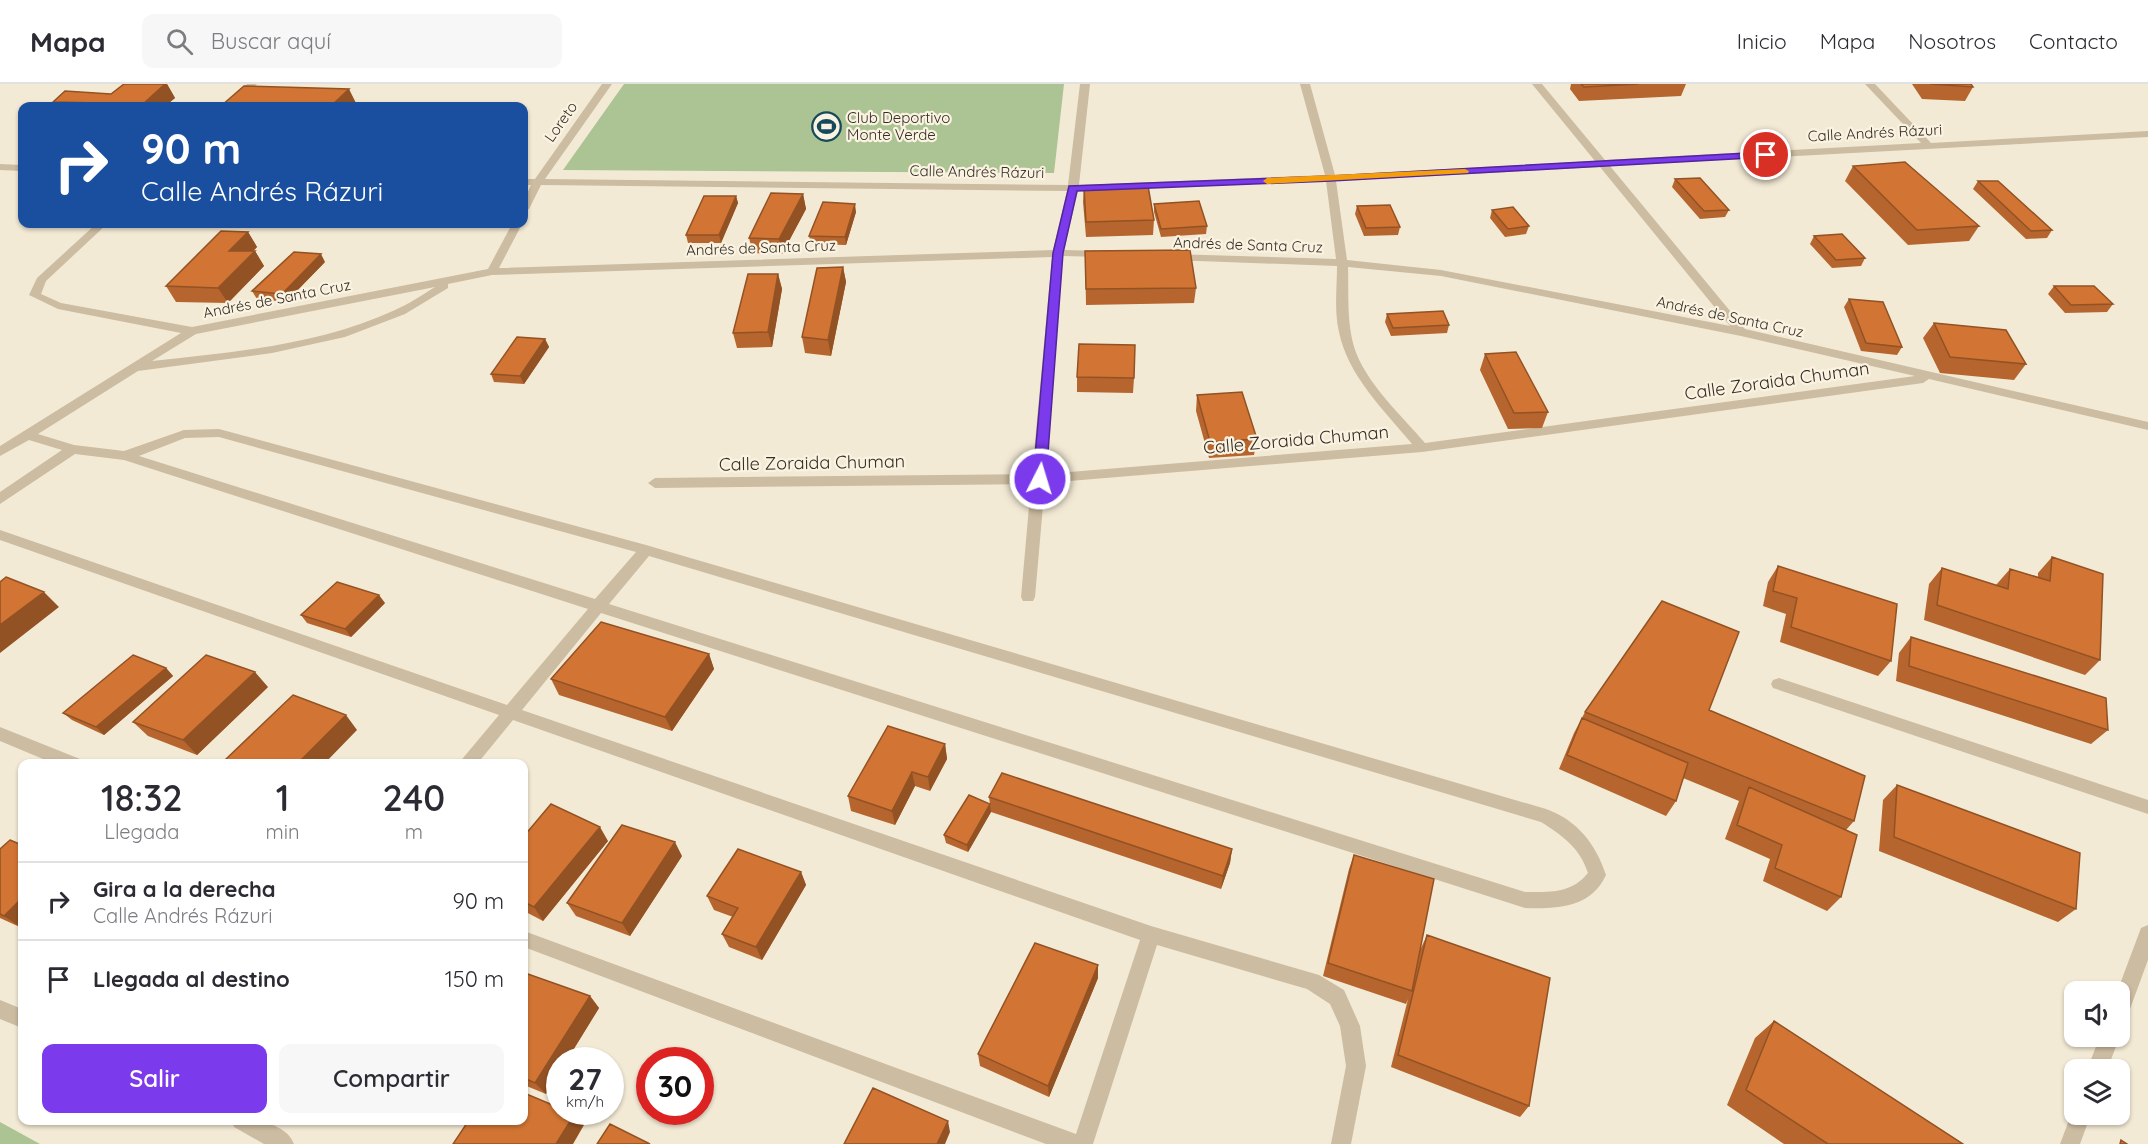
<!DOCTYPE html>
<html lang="es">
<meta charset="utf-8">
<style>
:root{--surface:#fff;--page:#f7f7f7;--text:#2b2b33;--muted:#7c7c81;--line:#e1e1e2;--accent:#7c3aed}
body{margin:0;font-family:Quicksand,sans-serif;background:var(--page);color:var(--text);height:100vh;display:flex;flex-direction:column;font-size:22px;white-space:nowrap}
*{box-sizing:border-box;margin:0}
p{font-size:20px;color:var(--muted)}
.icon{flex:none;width:33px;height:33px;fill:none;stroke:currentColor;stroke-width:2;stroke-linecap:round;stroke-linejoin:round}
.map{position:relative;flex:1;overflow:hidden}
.drawer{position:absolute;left:18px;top:675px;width:510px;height:366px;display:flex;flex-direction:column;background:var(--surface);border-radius:12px;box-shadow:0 2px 4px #0004}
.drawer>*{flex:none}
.top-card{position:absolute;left:18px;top:18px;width:510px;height:126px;border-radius:12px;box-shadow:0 2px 4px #0004;background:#1a4fa0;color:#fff;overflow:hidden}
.buttons{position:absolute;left:2064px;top:897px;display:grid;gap:12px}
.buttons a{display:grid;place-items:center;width:66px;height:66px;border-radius:12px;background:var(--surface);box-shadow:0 2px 4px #0004;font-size:30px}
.speed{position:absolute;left:546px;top:963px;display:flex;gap:12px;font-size:30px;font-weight:700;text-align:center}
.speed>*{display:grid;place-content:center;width:78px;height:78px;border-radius:50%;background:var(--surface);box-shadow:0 2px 4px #0004;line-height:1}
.speed small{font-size:15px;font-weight:400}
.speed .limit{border:9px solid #d22;background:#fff;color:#111}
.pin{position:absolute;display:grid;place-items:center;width:51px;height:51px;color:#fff;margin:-26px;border:3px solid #fff;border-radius:50%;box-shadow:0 2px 6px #0007}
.me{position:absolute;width:66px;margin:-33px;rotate:5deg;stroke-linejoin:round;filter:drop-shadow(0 0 4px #0008)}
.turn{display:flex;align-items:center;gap:21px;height:126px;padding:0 24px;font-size:27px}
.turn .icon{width:78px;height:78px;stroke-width:2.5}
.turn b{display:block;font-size:42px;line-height:51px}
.eta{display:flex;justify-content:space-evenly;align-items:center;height:102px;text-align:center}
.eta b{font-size:36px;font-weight:600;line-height:42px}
.cta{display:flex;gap:12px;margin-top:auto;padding:12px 24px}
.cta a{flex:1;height:69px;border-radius:12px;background:var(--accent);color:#fff;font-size:24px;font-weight:600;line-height:69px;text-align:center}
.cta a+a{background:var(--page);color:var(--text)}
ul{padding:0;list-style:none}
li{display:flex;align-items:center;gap:18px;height:78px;padding:0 24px;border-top:2px solid var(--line)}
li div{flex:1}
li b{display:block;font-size:22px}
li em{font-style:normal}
header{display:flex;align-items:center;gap:36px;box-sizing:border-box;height:84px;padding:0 30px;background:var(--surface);border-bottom:2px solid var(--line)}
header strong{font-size:28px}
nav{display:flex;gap:33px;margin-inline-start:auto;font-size:21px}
.search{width:420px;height:54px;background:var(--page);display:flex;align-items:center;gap:15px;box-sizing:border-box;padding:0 21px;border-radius:12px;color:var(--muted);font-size:22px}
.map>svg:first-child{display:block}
</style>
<header>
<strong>Mapa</strong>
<div class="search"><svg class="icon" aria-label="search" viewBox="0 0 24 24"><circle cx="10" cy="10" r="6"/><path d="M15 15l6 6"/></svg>Buscar aquí</div>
<nav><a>Inicio</a><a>Mapa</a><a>Nosotros</a><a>Contacto</a></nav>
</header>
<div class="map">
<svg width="2148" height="1060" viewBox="0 0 2148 1060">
<rect width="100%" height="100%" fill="#f3ead5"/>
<path fill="#acc394" d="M624 0H1064L1054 89 563 86Z
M0 1038 40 1060H0Z"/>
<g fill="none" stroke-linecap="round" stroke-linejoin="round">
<path fill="#ccbca1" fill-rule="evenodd" d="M247 0H257L233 22H224Z
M602 0H612L545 95 1068 101 1080 0H1090L1079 101 1325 91 1300 0H1310L1335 91 1595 77 1532 0H1542L1605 76 1921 59 1865 0H1875L1931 59 2148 47V53L1610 82 1745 245 2148 338V346L1929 295 1923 299 1422 368 1045 399 1035 513 1033 517H1023L1021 513 1031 400 655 404 648 399 655 394 1032 390 1052 173 492 191 448 200V204L405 230 345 253 272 269 138 287 38 350 74 361 124 367 184 346 219 345 646 461 1546 725C1577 736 1596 760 1606 791 1591 824 1557 825 1525 824L601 529 522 626 1151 842 1319 891 1344 906 1360 942 1366 982 1351 1060H1331L1346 982 1340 942 1330 920 1307 905 1157 861 1093 1060H1046L524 863V847L1076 1050 1140 856 513 636 477 680H458L499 631 0 456V446L507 621 588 525 124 376 75 370 0 420V408L62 366 29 356 0 372V362L181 249 58 225 29 211 37 194 96 140H107L46 197 41 210 61 219 192 243 488 185 512 140H522L499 184 1053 166 1067 107 541 101 529 125 524 128V116L531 101H524V95H535ZM1600 83 1730 242 1441 186 1347 176 1336 97ZM1326 97 1336 175 1172 170 1166 173 1172 176 1337 182C1337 203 1334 227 1339 248 1348 292 1384 326 1412 360L1045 390 1063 172 1103 173 1109 170 1103 167 1064 166 1078 107ZM1348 183 1441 192 1741 252 1915 292 1425 359C1402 332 1371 304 1357 271 1346 244 1349 211 1348 183ZM435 203C422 211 409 220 395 226 319 261 234 268 152 277L196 250ZM219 353 636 468 595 515 139 372 185 354ZM649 472 1541 738C1563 752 1580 764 1588 789 1571 810 1549 808 1525 808L609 520Z
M0 80 22 81V87L0 86Z
M1779 594 2148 716V730L1773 604 1771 600 1773 596Z
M0 643 80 675 82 680H55L0 657Z
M2148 841V876L2127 933 2120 935V908H2117L2141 844Z
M0 916 22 925V944L0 935Z
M2100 952H2120L2107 986H2087Z
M2074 1023V1030H2091L2080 1060H2060Z
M231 1036C252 1036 285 1037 294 1060H264L234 1043Z"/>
</g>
<path fill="#b5652d" d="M124 0H167L175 14 165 22H56L53 18 111 10Z
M1571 0H1686L1681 12 1579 17 1570 5Z
M1912 0H1971L1973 3 1965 17 1922 15Z
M1853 82 1979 142 1969 157 1908 161 1845 97Z
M1675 95 1729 126 1725 133 1700 135 1672 103Z
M1978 97 2052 146 2047 154 2026 155 1973 105Z
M1084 103 1154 136 1153 151 1086 153 1083 118Z
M803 110 806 125 782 170 753 169 749 154Z
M736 112 738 119 721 159H688L686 151Z
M1154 120 1207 142 1206 150 1161 153 1154 128Z
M1357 122 1400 143 1398 151 1364 152 1355 130Z
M1492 126 1529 142 1526 150 1505 153 1490 134Z
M856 128 846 161 811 160 809 152Z
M248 148 257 163 253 167H255L264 182 228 219 176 218 166 202Z
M1814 152 1865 174 1861 182 1832 184 1810 160Z
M1085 167 1196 204 1194 219 1086 221Z
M325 178 286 218 257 215 252 207Z
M843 183 846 198 831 272 805 269 802 253Z
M778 190 782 205 772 263 737 264 733 249Z
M2054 202 2113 220 2107 228 2065 229 2048 210Z
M1849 215 1902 263 1897 271 1861 267 1844 223Z
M1387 230 1449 241 1447 249 1391 252 1385 238Z
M1934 239 2026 280 2014 296 1940 289 1923 254Z
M545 255 549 263 524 300 494 298 491 290Z
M1485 270 1548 328 1542 344 1508 345 1480 286Z
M1077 293 1134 294 1133 309 1077 308Z
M1197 311 1257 355 1254 371 1209 374 1196 327Z
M2052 473 2100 576 2085 591 1924 536 1929 500 1942 484 1996 501 2010 485 2038 493V489Z
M1778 482 1891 577 1878 592 1780 558 1786 530 1763 522 1768 498Z
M385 519 351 553 307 539 301 531Z
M1911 553 2108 646 2091 660 1896 597 1899 569Z
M709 570 714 585 672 647 559 611 551 595Z
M166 584 173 592 104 651 72 636 63 629Z
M268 603 197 671 148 652 133 638Z
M1709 626 1854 737 1846 746 1841 813 1827 827 1763 797 1770 775 1725 755 1739 717 1683 694 1676 717 1666 732 1559 685 1574 649 1585 628Z
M945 660 947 675 930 707 915 702 895 741 851 727 848 712Z
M1897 701 2076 825 2058 838 1879 767 1883 716Z
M989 713 1232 765 1230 779 1221 805 991 728Z
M990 720 991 728 968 768 946 759 944 751Z
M524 752 608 757 543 837 524 827Z
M22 761V844L0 834V765Z
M1354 771 1421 864 1427 851 1529 1022 1520 1033 1391 983 1408 915 1406 920 1323 892 1349 785Z
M682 772 630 852 576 832 567 819Z
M801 788 806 801 762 876 729 863 722 850 733 833 714 826 707 812Z
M1098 881V894L1049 1013 980 982 978 970Z
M524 891 590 912 599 924 567 976H560V988L546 1010 524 1001Z
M1774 937 1963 1060H1784L1727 1021 1755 954Z"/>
<path fill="#935224" d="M165 0H167L175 14 165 22H145L143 20Z
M349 5 356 19 353 22H331Z
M803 110 806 125 782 170 779 155Z
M736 112 738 119 721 159 719 151Z
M855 120 856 128 846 161 845 153Z
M248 148 257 163 238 183 229 167Z
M255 167 264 182 228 219 218 204Z
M321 170 325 178 286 218 282 210Z
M843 183 846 198 831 272 828 256Z
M778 190 782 205 772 263 768 248Z
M545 255 549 263 524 300 520 292Z
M44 508 59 523 0 569V541Z
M379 511 385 519 351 553 345 545Z
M709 570 714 585 672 647 665 633Z
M166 584 173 592 104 651 96 643Z
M255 588 268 603 197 671 183 656Z
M346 631 357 646 324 680H297Z
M945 660 947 675 930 707 928 693Z
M912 688 915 702 895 741 892 727Z
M990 720 991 728 968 768 967 761Z
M600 743 608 757 543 837 534 823Z
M675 758 682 772 630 852 622 839Z
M1232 765 1230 779 1221 805 1223 792Z
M801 788 806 801 762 876 756 863Z
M22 814V844L4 832Z
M1098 881V894L1049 1013 1048 1002Z
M590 912 599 924 567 976H560V988L546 1010 535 999Z
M574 1031 584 1041 573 1060H556Z
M948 1037 950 1048 945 1060H937Z"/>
<path fill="#d27534" stroke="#935224" stroke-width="1.5" d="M124 0H165L143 20 53 18 65 7 111 10Z
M1581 0H1638L1584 3Z
M1930 0H1971L1973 3Z
M244 2 349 5 331 22H221Z
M1905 78 1979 142 1917 146 1853 82Z
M1700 94 1729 126 1704 127 1675 95Z
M1978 97H1998L2052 146 2031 147Z
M1148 102 1154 136 1086 138 1084 103Z
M771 109 803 110 779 155 749 154Z
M704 112H736L719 151H686Z
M1199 117 1207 142 1161 145 1154 120Z
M823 118 855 120 845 153 809 152Z
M1390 121 1400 143 1366 144 1357 122Z
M1513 123 1529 142 1508 145 1492 126Z
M221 147 248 148 229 167H255L218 204 166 202Z
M1842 150 1865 174 1836 176 1814 152Z
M1190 166 1196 204 1086 205 1085 167Z
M294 168 321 170 282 210 252 207Z
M843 183 828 256 802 253 817 184Z
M748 190H778L768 248 733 249Z
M2054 202H2094L2113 220 2071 221Z
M1849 215 1883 218 1902 263 1866 259Z
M1443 227 1449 241 1393 244 1387 230Z
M1934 239 2006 246 2026 280 1950 273Z
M517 253 545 255 520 292 491 290Z
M1079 260 1135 261 1134 294 1077 293Z
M1516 268 1548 328 1514 329 1485 270Z
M1242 308 1257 355 1210 358 1197 311Z
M2052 473 2103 490 2100 576 1937 521 1942 484 2008 505 2010 485 2050 497Z
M1778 482 1897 520 1891 577 1791 543 1797 514 1773 507Z
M6 493 44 508 0 541V498Z
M337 498 379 511 345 545 301 531Z
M1662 517 1739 548 1709 626 1865 692 1854 737 1585 628Z
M601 538 709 570 665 633 551 595Z
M1911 553 2106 614 2108 646 1909 582Z
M133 571 166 584 96 643 63 629Z
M206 571 255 588 183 656 133 638Z
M293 611 346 631 297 680H236L226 675Z
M1582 634 1688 679 1676 717 1567 671Z
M888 642 945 660 928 693 912 688 892 727 848 712Z
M1002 689 1232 765 1223 792 989 713Z
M1897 701 2080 769 2076 825 1894 753Z
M1749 703 1857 751 1841 813 1775 784 1782 761 1737 741Z
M969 711 990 720 967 761 944 751Z
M551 720 600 743 534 823 524 818V752Z
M622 741 675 758 622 839 567 819Z
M10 756 22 761V814L4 832 0 830V765Z
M738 765 801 788 756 863 722 850 738 824 707 812Z
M1354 771 1434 795 1412 907 1328 879Z
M1427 851 1550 894 1529 1022 1398 971Z
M1035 859 1098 881 1048 1002 978 970Z
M525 889 590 912 535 999 524 994V891Z
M1774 937 1963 1060H1828L1746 1006Z
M873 1004 948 1037 937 1060H844Z
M524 1009 560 1024V1028H567L574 1031 556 1060H453L469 1036H524Z
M610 1040 650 1060H597Z
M2121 1056 2127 1060H2120Z"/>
<path fill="#7c3aed" stroke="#51269a" stroke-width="1.5" d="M1766 68 1771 71 1769 73 1331 97 1077 107 1063 169 1046 395 1040 399 1033 395 1053 169 1069 102 1331 92Z"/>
<path fill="#f59e0b" d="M1465 85 1469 87 1468 89 1267 100 1263 97 1267 94Z"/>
<defs>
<symbol id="stadium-ring" viewBox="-11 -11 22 22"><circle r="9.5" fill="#fbf3e2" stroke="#164a5a" stroke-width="1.5"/><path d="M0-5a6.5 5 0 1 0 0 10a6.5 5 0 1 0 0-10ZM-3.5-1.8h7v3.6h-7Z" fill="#164a5a"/></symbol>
</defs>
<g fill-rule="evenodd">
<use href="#stadium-ring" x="810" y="26" width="33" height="33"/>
</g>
<g text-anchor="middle" stroke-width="4.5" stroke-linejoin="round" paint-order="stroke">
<g font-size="15" fill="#352c24" stroke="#fbf3e2" text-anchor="start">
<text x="847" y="39">Club Deportivo<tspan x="847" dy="17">Monte Verde</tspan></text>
</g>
<g font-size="15" fill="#352c24" stroke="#fbf3e2">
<text transform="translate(561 38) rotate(-55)" y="5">Loreto</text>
<text transform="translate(1875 49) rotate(-3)" y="5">Calle Andrés Rázuri</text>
<text transform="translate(977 88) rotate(1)" y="5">Calle Andrés Rázuri</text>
<text transform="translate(1248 161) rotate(2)" y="5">Andrés de Santa Cruz</text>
<text transform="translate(761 164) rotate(-2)" y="5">Andrés de Santa Cruz</text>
<text transform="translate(277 215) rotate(-11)" y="5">Andrés de Santa Cruz</text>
<text transform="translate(1730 233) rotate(12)" y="5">Andrés de Santa Cruz</text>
</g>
<g font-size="18" fill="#352c24" stroke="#fbf3e2">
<text transform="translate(1777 297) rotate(-8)" y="6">Calle Zoraida Chuman</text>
<text transform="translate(1296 356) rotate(-5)" y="6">Calle Zoraida Chuman</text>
<text transform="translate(812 379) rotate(-1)" y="6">Calle Zoraida Chuman</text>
</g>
</g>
</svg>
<div class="buttons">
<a><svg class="icon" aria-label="sound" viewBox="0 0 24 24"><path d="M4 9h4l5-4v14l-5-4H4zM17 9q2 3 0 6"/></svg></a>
<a><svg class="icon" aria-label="layers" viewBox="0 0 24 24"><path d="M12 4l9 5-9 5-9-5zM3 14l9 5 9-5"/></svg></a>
</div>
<div class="speed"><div>27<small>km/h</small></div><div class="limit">30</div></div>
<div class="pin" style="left:1766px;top:71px;background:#d93025"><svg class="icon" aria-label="arrive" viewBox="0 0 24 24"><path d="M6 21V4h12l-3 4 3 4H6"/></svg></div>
<svg class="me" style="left:1040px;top:395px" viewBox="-20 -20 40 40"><circle r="17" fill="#7c3aed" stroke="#fff" stroke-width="3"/><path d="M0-11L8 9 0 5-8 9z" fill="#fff"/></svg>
<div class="top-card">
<div class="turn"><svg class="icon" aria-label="right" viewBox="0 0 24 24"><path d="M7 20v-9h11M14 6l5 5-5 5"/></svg><div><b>90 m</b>Calle Andrés Rázuri</div></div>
</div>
<section class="drawer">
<div class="eta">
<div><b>18:32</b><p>Llegada</p></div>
<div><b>1</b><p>min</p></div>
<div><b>240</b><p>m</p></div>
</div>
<ul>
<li><svg class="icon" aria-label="right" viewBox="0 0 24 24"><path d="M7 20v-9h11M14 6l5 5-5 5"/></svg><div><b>Gira a la derecha</b><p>Calle Andrés Rázuri</p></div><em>90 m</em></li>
<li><svg class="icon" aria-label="arrive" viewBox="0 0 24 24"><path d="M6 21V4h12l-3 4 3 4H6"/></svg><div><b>Llegada al destino</b></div><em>150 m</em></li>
</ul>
<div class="cta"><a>Salir</a><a>Compartir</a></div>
</section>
</div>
